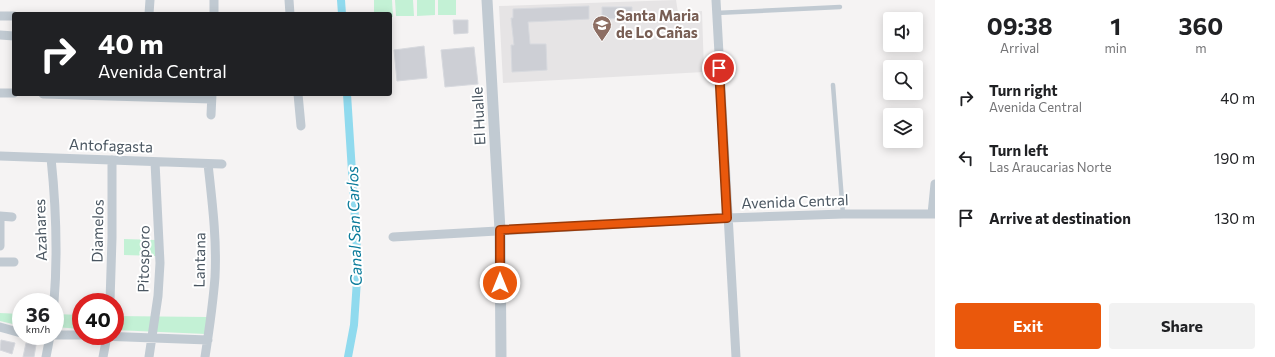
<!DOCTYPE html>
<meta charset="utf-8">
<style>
:root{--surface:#fff;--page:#f2f2f2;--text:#202124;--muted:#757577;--accent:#ea580c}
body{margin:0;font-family:Commissioner,sans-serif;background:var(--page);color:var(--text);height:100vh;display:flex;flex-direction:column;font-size:15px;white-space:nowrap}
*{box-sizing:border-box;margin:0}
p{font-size:13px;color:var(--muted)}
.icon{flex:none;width:22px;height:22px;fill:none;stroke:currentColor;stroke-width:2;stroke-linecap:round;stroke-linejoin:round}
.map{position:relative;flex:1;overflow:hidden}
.sheet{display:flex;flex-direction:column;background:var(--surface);width:340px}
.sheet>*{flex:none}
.hud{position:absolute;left:12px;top:12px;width:380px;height:84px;border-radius:4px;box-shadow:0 2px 10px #0003;background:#202124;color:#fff;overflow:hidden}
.tools{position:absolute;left:883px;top:12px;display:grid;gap:8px}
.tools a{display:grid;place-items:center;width:40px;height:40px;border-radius:4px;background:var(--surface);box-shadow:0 2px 10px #0003;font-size:20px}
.speed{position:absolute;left:12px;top:293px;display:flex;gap:8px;font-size:20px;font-weight:700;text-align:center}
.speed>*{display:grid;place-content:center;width:52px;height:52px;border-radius:50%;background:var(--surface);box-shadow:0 2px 10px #0003;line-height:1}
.speed small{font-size:10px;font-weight:400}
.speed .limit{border:6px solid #d22;background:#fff;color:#111}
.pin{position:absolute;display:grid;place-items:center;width:34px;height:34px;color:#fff;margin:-17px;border:2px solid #fff;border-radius:50%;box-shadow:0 1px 4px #0007}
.me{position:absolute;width:44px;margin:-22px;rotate:0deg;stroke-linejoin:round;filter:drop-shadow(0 0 3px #0008)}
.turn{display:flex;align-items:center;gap:14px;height:84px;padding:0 20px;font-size:18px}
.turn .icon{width:52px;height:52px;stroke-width:2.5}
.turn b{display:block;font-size:28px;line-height:34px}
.eta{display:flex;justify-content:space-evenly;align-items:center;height:68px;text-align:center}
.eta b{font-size:24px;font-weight:700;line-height:28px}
.primary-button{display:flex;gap:8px;margin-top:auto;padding:8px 20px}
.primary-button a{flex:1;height:46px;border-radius:4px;background:var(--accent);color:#fff;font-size:16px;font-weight:700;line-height:46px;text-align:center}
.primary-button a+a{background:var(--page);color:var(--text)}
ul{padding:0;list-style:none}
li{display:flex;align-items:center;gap:12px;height:60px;padding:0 20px}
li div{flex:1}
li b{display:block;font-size:15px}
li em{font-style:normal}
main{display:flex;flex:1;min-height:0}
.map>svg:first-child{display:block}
</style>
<main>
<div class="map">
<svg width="935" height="357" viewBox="0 0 935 357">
<rect width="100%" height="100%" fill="#f5f3f3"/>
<path fill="#e6e4e5" d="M676 0 678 13 702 11 704 72 503 83 499 6Z"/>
<path fill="#c3f1d5" d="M374 0H392L393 17H390V14H374Z
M395 0H413L414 16H396Z
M417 0H435V15L417 16Z
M438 0H456V15H438Z
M124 239 156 240V256L124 255Z
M0 313 21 314V326L0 321Z
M55 314 81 315V329L55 327Z
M115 316 207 317 206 334 115 330Z"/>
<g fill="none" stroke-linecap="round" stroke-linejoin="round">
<path stroke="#90daee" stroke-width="8" d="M341 0 342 14
M347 94 358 265 354 325 348 357"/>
</g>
<path fill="#cdcfd5" stroke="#d7d9de" d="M589 6V19L528 22 530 44H546L547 70 512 72 511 45H514L511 18H513V9Z
M602 7H632V18L602 19Z
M453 20H468V33L454 34Z
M424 46 427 78 397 81 394 50Z
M474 47 478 84 445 87 441 50Z
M1 340 15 343 12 354 0 350Z
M26 343 36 345 34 357H23Z"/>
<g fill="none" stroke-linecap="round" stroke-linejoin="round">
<path stroke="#c1cad2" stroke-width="4.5" d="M716 13 840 7
M833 85 843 214"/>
<path stroke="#c1cad2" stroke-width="9" d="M289 0 290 14
M716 0 736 357
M149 14 150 0
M214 14V0
M0 16H14
M0 35 14 36
M0 93H14
M43 94 211 99
M298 94 301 126
M211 115 212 94
M0 156 222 164
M51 158C56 206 58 253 54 302
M932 214 935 184
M0 216 12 217
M393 237 727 218 843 214H935
M0 246V216
M0 262H14
M110 302 112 238V160
M0 327 21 333
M55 335H81
M100 336 208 340
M46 357 50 336
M103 357 107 336
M149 357 158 296 160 263 155 162
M205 357C209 331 213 304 215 277 217 239 212 201 208 164"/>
<path stroke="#c1cad2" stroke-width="11" d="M487 0 500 230 501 357"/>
</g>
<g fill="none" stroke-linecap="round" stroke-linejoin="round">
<defs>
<path id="route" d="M500 283V230L727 218 719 68"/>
</defs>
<use href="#route" stroke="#983908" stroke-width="10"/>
<use href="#route" stroke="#ea580c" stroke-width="7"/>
</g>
<defs>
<symbol id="school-pin" viewBox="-11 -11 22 30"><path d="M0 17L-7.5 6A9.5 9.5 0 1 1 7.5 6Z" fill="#8d6e63" stroke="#fff"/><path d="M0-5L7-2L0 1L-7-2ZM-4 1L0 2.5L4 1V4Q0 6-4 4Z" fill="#fff"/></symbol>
</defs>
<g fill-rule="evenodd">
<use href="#school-pin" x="591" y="14" width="22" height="30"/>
</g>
<g text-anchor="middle" stroke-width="4" stroke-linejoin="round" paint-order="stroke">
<g font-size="15" font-weight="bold" fill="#785e54" stroke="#fff" text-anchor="start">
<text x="616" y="21">Santa Maria<tspan x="616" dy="17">de Lo Cañas</tspan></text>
</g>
<g font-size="15" fill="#4a5661" stroke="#fff">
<text transform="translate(479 116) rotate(-93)" y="5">El Hualle</text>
<text transform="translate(111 146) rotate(2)" y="5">Antofagasta</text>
<text transform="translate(795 202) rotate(-2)" y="5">Avenida Central</text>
<text transform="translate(41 230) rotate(-92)" y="5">Azahares</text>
<text transform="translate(98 231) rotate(-89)" y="5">Diamelos</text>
<text transform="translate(144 259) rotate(-89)" y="5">Pitosporo</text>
<text transform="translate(200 260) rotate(-89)" y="5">Lantana</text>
</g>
<g font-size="16" font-style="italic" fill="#0c7c9b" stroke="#fff">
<text transform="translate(354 226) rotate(-92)" y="6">Canal San Carlos</text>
</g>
</g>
</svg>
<div class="tools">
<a><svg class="icon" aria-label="sound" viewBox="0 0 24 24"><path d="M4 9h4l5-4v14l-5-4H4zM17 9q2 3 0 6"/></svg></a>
<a><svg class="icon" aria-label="search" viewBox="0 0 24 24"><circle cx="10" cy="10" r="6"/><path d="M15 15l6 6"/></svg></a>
<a><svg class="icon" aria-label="layers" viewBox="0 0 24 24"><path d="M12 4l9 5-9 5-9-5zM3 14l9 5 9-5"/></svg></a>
</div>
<div class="speed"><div>36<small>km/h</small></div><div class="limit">40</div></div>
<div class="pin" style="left:719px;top:68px;background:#d93025"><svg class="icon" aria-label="arrive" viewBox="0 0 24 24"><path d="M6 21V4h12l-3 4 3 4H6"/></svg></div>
<svg class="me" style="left:500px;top:283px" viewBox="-20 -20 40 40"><circle r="17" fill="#ea580c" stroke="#fff" stroke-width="3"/><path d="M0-11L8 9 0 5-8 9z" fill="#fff"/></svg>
<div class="hud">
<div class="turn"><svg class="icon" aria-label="right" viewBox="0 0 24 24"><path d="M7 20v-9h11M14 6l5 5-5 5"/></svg><div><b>40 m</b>Avenida Central</div></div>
</div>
</div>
<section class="sheet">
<div class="eta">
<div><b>09:38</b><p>Arrival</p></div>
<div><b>1</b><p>min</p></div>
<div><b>360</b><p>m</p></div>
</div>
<ul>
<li><svg class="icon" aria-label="right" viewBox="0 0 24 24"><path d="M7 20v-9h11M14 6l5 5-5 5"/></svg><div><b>Turn right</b><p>Avenida Central</p></div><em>40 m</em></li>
<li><svg class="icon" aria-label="left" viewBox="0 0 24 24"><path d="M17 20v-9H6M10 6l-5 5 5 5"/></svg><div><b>Turn left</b><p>Las Araucarias Norte</p></div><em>190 m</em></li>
<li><svg class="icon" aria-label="arrive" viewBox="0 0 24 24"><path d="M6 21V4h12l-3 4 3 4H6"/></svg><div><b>Arrive at destination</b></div><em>130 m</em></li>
</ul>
<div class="primary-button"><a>Exit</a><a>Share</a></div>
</section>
</main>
